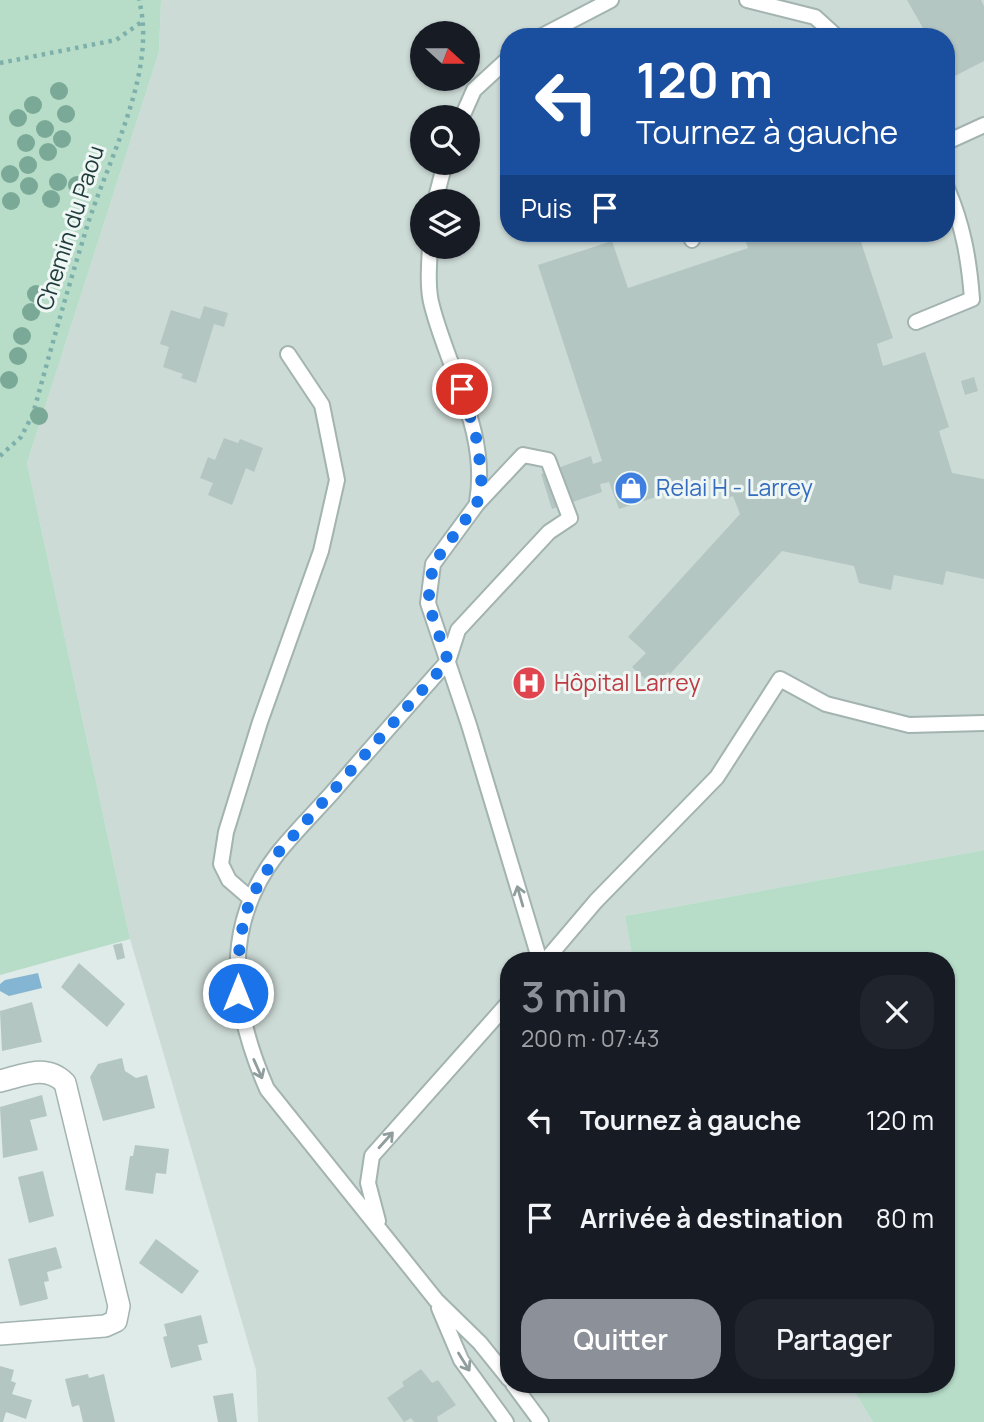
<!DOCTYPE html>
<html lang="fr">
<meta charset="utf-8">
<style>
:root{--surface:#171b24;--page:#20242c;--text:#f1f3f6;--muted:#9ea1a6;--accent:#8c9099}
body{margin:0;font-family:Manrope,sans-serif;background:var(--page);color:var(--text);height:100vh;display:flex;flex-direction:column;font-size:26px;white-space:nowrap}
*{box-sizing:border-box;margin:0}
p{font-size:23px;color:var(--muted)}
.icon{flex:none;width:38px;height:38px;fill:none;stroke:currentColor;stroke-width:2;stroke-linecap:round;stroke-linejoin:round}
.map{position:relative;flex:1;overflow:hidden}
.drawer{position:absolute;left:500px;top:952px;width:455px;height:441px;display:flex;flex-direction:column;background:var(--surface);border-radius:28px;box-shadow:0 2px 5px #0004}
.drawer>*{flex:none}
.banner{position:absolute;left:500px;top:28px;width:455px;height:214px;border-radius:28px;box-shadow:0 2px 5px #0004;background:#1a4fa0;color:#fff;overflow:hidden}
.needle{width:46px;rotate:111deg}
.fabs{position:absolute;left:410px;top:21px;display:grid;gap:14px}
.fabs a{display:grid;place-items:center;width:70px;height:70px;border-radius:50%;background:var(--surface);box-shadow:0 2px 5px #0004;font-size:35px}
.pin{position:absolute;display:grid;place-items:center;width:60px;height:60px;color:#fff;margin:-30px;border:4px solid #fff;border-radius:50%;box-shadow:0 2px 7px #0007}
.me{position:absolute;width:77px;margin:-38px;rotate:0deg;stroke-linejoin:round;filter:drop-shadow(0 0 5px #0008)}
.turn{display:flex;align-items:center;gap:24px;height:147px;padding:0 21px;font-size:32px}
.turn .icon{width:91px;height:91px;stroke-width:2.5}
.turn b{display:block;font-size:49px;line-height:60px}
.then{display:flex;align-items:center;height:66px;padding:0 21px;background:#0003;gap:14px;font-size:26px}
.round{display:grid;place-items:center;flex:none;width:74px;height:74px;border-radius:28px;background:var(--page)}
.summary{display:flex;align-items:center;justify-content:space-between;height:119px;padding:0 21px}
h1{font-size:42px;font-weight:600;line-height:52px;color:var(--accent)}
.button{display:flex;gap:14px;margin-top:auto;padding:14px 21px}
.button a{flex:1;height:80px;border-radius:28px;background:var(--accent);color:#fff;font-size:28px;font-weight:600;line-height:80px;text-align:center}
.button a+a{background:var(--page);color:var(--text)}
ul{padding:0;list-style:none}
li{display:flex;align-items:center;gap:21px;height:98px;padding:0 21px}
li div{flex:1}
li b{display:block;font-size:26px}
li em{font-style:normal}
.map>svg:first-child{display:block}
</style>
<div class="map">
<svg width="984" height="1422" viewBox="0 0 984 1422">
<rect width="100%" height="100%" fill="#dfebe8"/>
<path fill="#cddbd7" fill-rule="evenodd" d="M161 0H984V850L625 916 633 961H509V1384H850L873 1422H258L256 1370 130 939 27 463 159 52ZM422 33H467V79H422ZM509 37H947V233H509ZM422 117H467V163H422ZM422 201H467V247H422Z"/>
<path fill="#b7ddc9" d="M0 0H161L159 52 27 463 130 939 0 975Z
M984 850V1422H873L850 1384H947V961H633L625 916Z"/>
<path fill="#84b6d3" d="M38 973 42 988 9 996 0 991V984L5 980Z"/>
<path fill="#b4c6c2" d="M907 0H981L984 6V61L951 78 947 71V37H928Z
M743 233H858L893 338 877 344 883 366 925 352 949 427 939 431 952 473 984 479V579L946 571 943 585 894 575 891 590 859 583 854 566 782 551 670 674 668 672 654 687 632 667 646 653 628 637 740 514 733 496 724 499 717 477 619 509 609 482 600 484 602 492 552 509 541 474 591 456 593 464 602 461 538 265 612 241 628 288 748 248Z
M204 306 228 313 224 327 214 324 196 383 181 378 183 374 163 367 169 347 160 344 171 310 200 319Z
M974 377 978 391 965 395 961 381Z
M224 438 238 443 240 439 263 448 254 472 246 468 232 505 208 495 213 483 200 478 208 457 215 460Z
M122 943 125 958 117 960 113 945Z
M79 963 125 1004 107 1027 61 987Z
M32 1002 42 1042 2 1051 0 1011Z
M122 1058 125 1071 136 1078 147 1075 155 1108 103 1121 90 1077 98 1064Z
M42 1095 47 1116 30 1120 38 1150 3 1158 0 1107Z
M135 1145 169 1149 166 1174 156 1173 153 1194 125 1190 130 1156H133Z
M43 1171 54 1216 29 1223 18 1177Z
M156 1239 199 1271 182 1294 139 1263Z
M56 1247 62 1268 47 1272 49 1281 44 1282 48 1299 20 1306 8 1259Z
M201 1315 208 1343 198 1345 202 1360 171 1368 163 1337 167 1336 164 1324Z
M0 1366 14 1370 11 1381 16 1383 12 1394 32 1400 26 1419 6 1412 3 1422H0Z
M421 1369 432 1383 438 1380 456 1405 437 1417 438 1422H414L411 1418 404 1422 387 1398 404 1386 402 1382Z
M88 1374 89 1378 104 1374 115 1422H83L79 1405 72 1407 65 1379Z
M233 1393 237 1422H218L213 1396Z"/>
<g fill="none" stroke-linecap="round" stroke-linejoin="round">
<defs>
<path id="service" d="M747 0 815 17 837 37
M540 37 611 0
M462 117 474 90 509 58
M947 142 984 125
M435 201 445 163
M689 233 692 240
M430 247C429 265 427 289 432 306 449 372 489 432 477 502
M916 322 972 299C969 259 963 225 947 188
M251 899 229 880 221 864 226 832 260 722 321 551 337 480 322 405 288 354
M545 961 596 901 717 777 780 679 826 704 909 725 984 723
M378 1221 368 1183 372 1156 509 1002
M439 1308 461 1360 506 1422
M509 1379 480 1343 436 1300 267 1089C232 1009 220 927 278 853 295 832 314 813 332 793 370 749 409 705 448 661L458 630 549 532 570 518 548 460 523 455 477 504 433 564 428 603 469 725 540 961
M513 1384 541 1422"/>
<path id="minor" d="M0 1081C25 1075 46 1064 65 1083L119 1306 116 1321 105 1326 0 1334"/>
</defs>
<use href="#service" stroke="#a2b3b0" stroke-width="18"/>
<use href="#minor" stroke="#a2b3b0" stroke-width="24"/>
<path stroke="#7eb0ab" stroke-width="4.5" stroke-dasharray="3.5 5" stroke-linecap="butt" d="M0 63 116 40 143 21
M0 456 21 437 33 414C50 352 67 291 86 230 107 160 158 73 139 0"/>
<use href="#service" stroke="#fff" stroke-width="14"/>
<use href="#minor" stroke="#fff" stroke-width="21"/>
</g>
<g fill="#7aa997">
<circle cx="59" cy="91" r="9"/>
<circle cx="33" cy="105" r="9"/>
<circle cx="66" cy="114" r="9"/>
<circle cx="18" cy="118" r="9"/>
<circle cx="45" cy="129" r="9"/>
<circle cx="62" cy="139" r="9"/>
<circle cx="26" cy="143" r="9"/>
<circle cx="48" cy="152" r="9"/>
<circle cx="28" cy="165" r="9"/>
<circle cx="10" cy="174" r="9"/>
<circle cx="58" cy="182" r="9"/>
<circle cx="77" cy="185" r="9"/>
<circle cx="29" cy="186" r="9"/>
<circle cx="51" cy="199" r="9"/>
<circle cx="11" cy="201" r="9"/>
<circle cx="36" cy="294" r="9"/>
<circle cx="31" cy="312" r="9"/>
<circle cx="22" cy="336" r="9"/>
<circle cx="18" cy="356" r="9"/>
<circle cx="9" cy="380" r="9"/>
<circle cx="39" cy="416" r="9"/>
</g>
<defs><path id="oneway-shaft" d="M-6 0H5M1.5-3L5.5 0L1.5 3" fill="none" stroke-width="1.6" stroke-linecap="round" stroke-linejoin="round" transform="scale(1.75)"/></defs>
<g stroke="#8f9d9c">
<use href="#oneway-shaft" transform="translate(520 896) rotate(-106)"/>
<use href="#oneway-shaft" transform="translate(258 1069) rotate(66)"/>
<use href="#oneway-shaft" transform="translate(386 1140) rotate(-48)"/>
<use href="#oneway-shaft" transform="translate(464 1362) rotate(58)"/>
</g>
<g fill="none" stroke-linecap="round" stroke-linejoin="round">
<path stroke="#1a73e8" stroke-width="12" stroke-dasharray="0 21.6" d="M238 993 236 975 242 930 250 899 277 854 448 661 428 603 433 564 477 504 482 476 476 437 462 389"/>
</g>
<defs>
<symbol id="shop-disc" viewBox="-11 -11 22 22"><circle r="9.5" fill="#3f7fe0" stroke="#eff7f5"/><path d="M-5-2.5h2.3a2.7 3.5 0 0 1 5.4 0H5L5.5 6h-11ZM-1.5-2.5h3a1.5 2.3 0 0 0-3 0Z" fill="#fff"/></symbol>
<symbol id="hospital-disc" viewBox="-11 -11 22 22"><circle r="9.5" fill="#e0444e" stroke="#eff7f5"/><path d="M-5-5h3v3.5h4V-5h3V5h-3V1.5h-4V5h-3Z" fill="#fff"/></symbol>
</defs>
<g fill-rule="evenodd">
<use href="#shop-disc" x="612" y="469" width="38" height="38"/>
<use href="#hospital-disc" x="510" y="664" width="38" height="38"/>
</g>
<g text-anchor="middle" stroke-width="6" stroke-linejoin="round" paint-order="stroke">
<g font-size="23" fill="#1f3b3a" stroke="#eff7f5">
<text transform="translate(70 228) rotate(-72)" y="8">Chemin du Paou</text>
</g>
<g font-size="23" fill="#366cbe" stroke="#eff7f5" text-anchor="start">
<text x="656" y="496">Relai H - Larrey</text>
</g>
<g font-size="23" fill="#be3a42" stroke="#eff7f5" text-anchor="start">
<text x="554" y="691">Hôpital Larrey</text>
</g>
</g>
</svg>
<div class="fabs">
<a><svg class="needle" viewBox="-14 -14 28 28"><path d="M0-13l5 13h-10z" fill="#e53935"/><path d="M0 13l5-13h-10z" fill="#9ea1a6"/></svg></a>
<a><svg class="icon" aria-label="search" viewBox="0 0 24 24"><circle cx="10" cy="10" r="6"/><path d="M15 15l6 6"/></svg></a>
<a><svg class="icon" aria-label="layers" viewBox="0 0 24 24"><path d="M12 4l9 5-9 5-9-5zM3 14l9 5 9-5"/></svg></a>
</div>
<div class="pin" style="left:462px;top:389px;background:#d93025"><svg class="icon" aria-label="arrive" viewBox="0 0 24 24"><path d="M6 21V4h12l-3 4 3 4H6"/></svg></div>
<svg class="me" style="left:238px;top:993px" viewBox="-20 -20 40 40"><circle r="17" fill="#1a73e8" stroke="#fff" stroke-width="3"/><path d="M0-11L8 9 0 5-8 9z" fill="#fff"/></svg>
<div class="banner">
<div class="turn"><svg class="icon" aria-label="left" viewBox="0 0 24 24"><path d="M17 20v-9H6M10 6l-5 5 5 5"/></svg><div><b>120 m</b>Tournez à gauche</div></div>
<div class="then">Puis<svg class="icon" aria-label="arrive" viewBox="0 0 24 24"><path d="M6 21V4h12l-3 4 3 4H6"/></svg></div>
</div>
<section class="drawer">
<div class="summary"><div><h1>3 min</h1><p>200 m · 07:43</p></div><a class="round"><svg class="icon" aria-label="close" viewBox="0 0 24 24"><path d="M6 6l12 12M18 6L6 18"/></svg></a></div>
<ul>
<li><svg class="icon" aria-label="left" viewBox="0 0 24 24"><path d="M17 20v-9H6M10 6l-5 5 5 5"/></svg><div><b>Tournez à gauche</b></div><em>120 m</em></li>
<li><svg class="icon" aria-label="arrive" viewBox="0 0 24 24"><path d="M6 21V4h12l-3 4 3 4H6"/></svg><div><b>Arrivée à destination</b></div><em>80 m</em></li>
</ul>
<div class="button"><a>Quitter</a><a>Partager</a></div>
</section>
</div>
